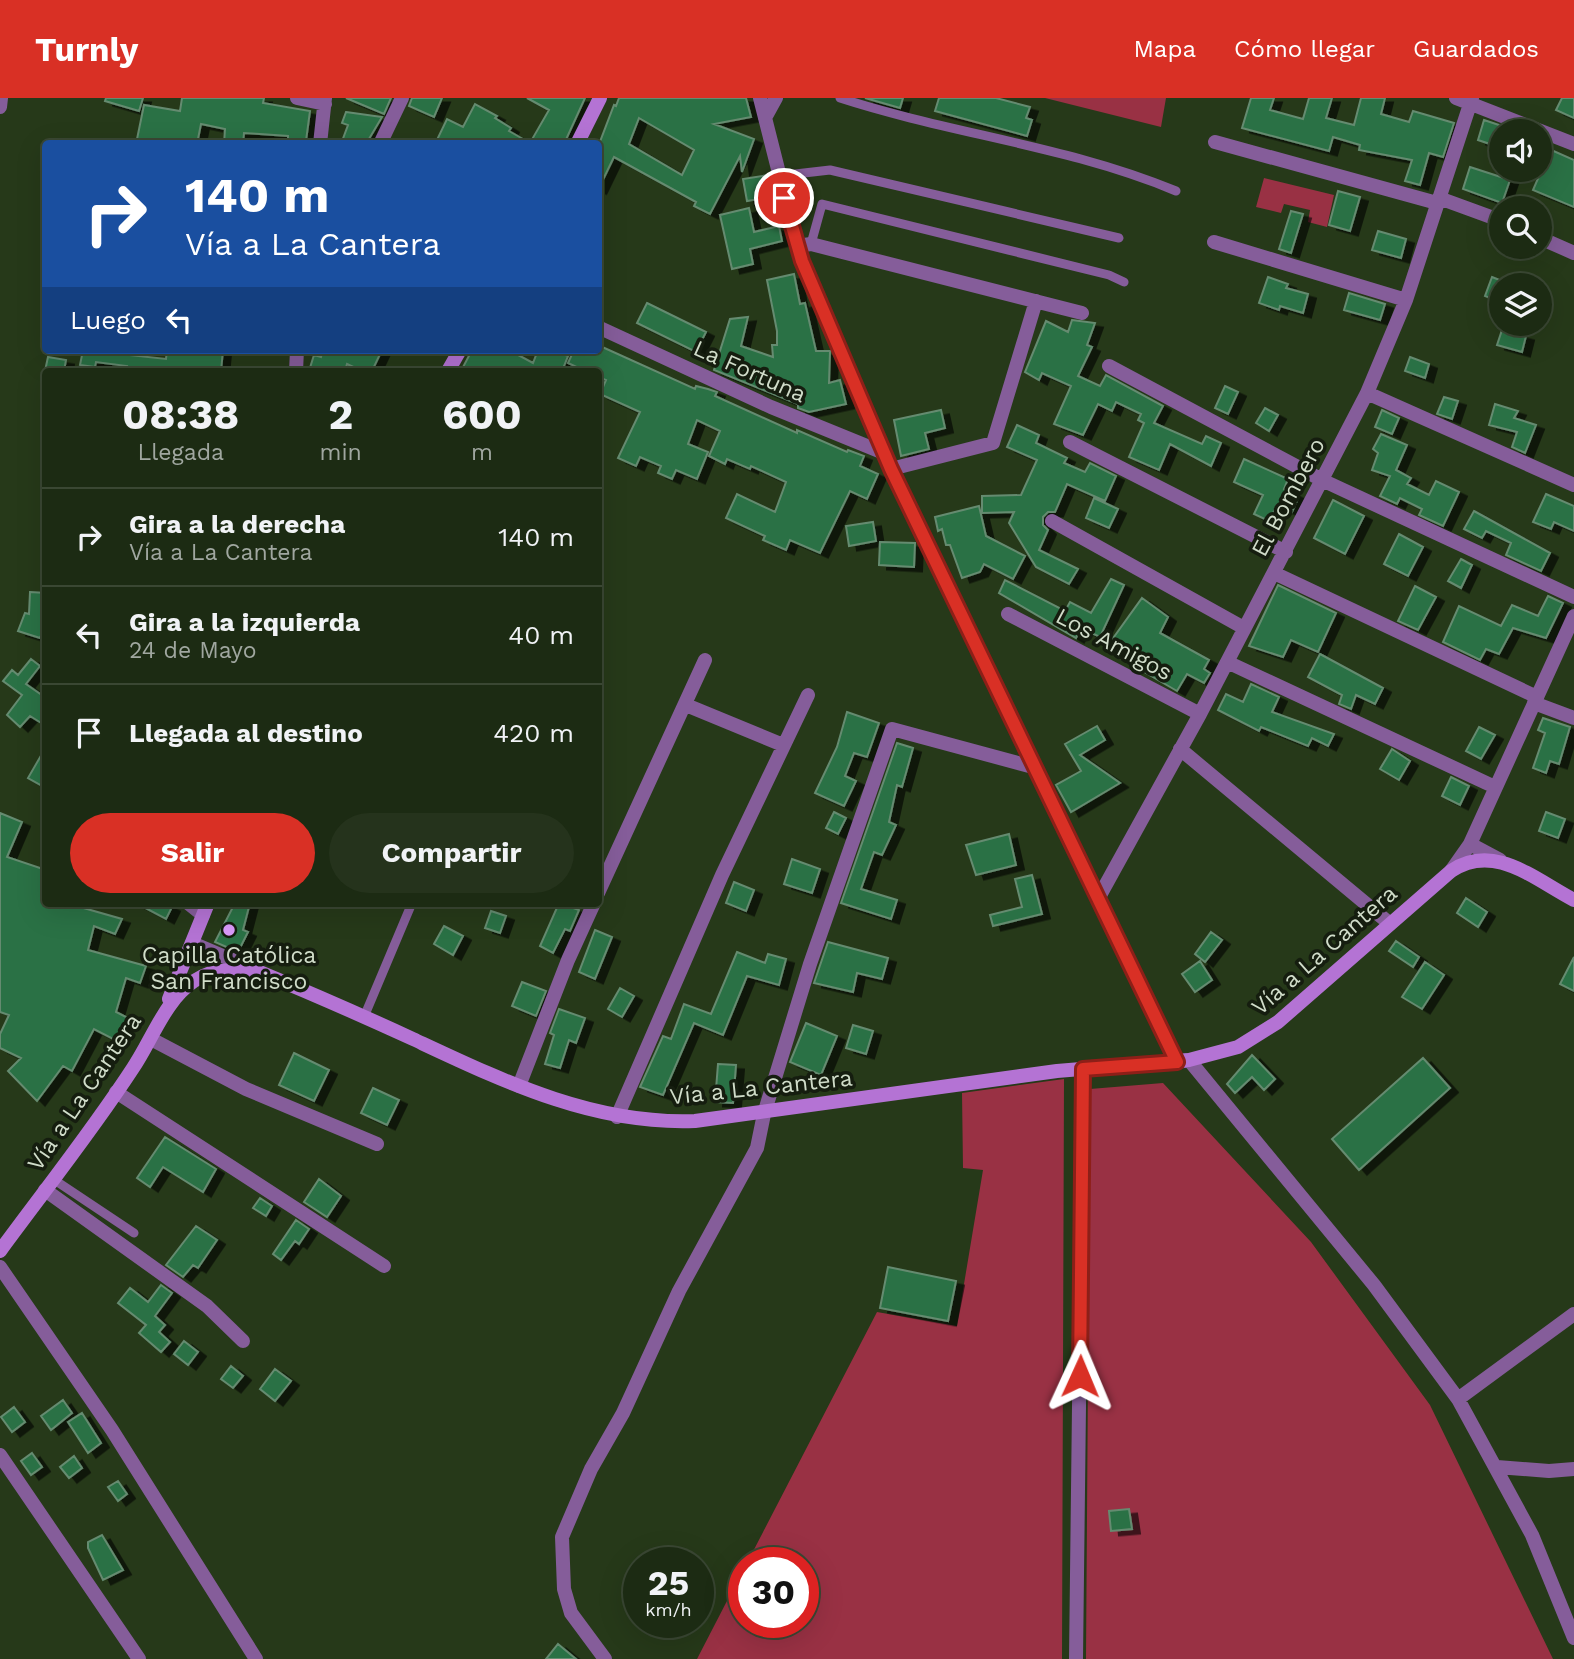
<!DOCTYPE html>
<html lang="es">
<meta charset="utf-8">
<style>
:root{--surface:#1c2b13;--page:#25331c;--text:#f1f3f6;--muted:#a0a7a0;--line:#3a4733;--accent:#d93025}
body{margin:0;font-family:"Work Sans",sans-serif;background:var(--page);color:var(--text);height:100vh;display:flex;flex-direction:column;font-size:26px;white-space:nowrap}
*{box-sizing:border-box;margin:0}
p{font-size:23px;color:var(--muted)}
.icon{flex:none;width:38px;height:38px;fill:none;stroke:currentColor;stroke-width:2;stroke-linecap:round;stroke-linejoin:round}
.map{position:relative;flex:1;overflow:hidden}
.sheet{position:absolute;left:42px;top:270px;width:560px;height:539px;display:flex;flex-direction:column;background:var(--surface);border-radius:7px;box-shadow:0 7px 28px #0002,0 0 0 2px var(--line)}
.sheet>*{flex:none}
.top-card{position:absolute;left:42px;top:42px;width:560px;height:214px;border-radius:7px;box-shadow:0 7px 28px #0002,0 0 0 2px var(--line);background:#1a4fa0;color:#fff;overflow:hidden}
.fabs{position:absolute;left:1489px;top:21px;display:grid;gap:14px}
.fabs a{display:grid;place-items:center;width:63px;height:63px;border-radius:50%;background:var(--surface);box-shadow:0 7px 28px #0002,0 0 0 2px var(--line);font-size:35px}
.speed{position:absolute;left:623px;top:1449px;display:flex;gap:14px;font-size:35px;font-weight:700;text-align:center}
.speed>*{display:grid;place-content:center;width:91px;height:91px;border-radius:50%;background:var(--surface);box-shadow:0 7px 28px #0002,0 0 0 2px var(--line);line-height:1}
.speed small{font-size:18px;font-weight:400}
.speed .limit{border:10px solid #d22;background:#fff;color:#111}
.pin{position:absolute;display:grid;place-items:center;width:60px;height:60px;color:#fff;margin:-30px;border:4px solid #fff;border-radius:50%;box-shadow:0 2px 7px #0007}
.me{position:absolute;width:77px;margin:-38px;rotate:1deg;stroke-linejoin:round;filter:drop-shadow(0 0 5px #0008)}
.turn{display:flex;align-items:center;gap:24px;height:147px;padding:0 28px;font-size:32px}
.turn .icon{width:91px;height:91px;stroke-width:2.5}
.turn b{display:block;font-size:49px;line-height:60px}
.then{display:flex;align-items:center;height:66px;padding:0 28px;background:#0003;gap:14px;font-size:26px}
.eta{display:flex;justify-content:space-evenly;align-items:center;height:119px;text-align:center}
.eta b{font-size:42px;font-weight:700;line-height:49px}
.button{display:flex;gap:14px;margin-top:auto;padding:14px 28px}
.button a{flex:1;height:80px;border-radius:42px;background:var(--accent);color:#fff;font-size:28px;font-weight:700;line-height:80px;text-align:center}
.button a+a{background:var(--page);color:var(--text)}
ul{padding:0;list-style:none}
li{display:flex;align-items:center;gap:21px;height:98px;padding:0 28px;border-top:2px solid var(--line)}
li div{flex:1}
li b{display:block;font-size:26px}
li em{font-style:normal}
header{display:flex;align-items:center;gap:42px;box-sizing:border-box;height:98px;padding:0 35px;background:var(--accent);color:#fff}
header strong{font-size:33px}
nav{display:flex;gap:38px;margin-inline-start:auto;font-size:24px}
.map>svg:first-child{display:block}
</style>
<header>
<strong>Turnly</strong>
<nav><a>Mapa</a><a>Cómo llegar</a><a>Guardados</a></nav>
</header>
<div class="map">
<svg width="1574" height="1561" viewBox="0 0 1574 1561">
<defs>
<filter id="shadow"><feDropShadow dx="8" dy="4.5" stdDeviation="0" flood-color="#0009"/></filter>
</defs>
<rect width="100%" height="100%" fill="#263919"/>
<path fill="#993144" d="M1045 0H1166L1161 29Z
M1264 80 1334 97 1327 129 1308 124 1310 112 1284 106 1281 115 1256 109Z
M1064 981 1062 1561H697L744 1470V1524H803V1465H747L877 1214 957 1228 983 1072 963 1070 962 995Z
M1163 985 1311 1144 1430 1307 1553 1561H1086L1090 991Z"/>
<path fill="#297145" stroke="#658b70" stroke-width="2" fill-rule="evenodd" filter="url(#shadow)" d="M106 0H143L139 13 105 3Z
M182 0H264L263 5 310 13 306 43 288 41V38L244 35 243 46H224L225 31 201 26 197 46H136L144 7 180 13Z
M346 0H391L384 16Z
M412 0H442L434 19 409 8Z
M527 0H585L564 46H435L447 21 463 29 475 6 497 18 495 20 511 30 509 33 530 45 549 12Z
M619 0H746L751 19 714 26 754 41 742 74 740 58 710 116 694 108 696 104 614 59 598 92V49L614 7 616 8ZM639 20 694 52 682 77 629 46Z
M865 0H903L900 10Z
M939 0H996L1030 9 1026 20 1032 22 1027 38 935 13Z
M1251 0H1274L1270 12 1303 21 1309 0H1332L1326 20 1354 27 1361 0H1385L1381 16 1409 24 1413 13 1454 25 1443 59 1429 55 1420 87 1405 83 1412 62 1359 52 1360 47 1333 39 1329 53 1242 30Z
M1562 0H1574V20L1556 12Z
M346 14 382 19 366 46H341L348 27 342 25Z
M1484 22 1502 28V50L1478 42Z
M1540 47 1574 62V109L1533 92 1540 76Z
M1470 69 1510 82 1502 105 1463 91Z
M768 77 771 99 747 103 743 81Z
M1338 93 1360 99 1350 133 1329 127Z
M749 110 754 134 779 128 782 143 750 151 753 166 732 171 720 117Z
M1291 113 1303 116 1291 155 1279 151Z
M1378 133 1406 141 1401 160 1372 152Z
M794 176 800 206 805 205 816 253H830L829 285 840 282 846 306 809 314 798 310V306L714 272 730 221 748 219 741 248 773 259 772 247H777V233L767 182Z
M1268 179 1288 186 1286 190 1308 196 1303 215 1280 208 1279 212 1259 205Z
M1492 179 1502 183V205L1485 198Z
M1349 195 1385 206 1380 222 1344 212Z
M647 205 706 234 696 254 637 225Z
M1072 222 1095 225 1087 247 1092 249 1078 278 1100 288 1106 277 1163 308 1154 325 1202 346 1206 338 1221 345 1211 368 1170 346 1159 372 1129 359 1144 325 1138 322 1141 316 1116 304 1112 313 1098 306 1083 337 1054 326 1071 288 1042 275 1039 282 1025 274 1046 223 1068 234Z
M1502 232 1526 238 1522 254 1497 247Z
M600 248 695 291 696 288 708 291 717 294 715 298 797 335V332L847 354 848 352 864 358 860 368 878 376 867 401 850 393 820 455 790 442 786 452 763 442 765 438 726 420 737 396 775 414 786 384 751 368 750 371 727 361 725 366 709 358 720 333 697 322 688 346 708 354 697 381 676 372 672 381 658 375 661 368 640 359 636 368 618 360 640 314 600 296 606 282 598 279V273H585L568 265 574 252H598Z
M83 252 166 261 167 252H223L221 273H126L127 268 96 264 95 269 80 267Z
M323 252H382L372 273H362L347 266 345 273H309L314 257 321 259Z
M472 252H509L533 265 538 252H552L568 258 562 273H461Z
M48 259 66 262 64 273H45Z
M1410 259 1429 266 1425 280 1405 273Z
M1225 288 1238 294 1228 316 1215 310Z
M1444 299 1458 303 1452 321 1437 316Z
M1495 306 1518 313 1514 320 1536 327 1525 355 1512 349 1517 334 1489 327Z
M1265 310 1278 317 1269 333 1256 325Z
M941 312 945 330 925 335 929 351 901 358 894 322Z
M1382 312 1399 320 1392 336 1375 329Z
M1017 327 1039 337 1036 345 1067 360 1064 365 1085 374 1090 365 1116 378 1105 403 1067 386 1055 414H1048L1043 419V427L1048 432 1039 452 1078 471 1069 486 1036 469 1009 425 1014 414 982 415V398L1021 397 1037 362 1007 349Z
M1381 336 1407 347 1396 372 1411 380 1407 386 1429 397 1436 383 1459 394 1443 428 1419 417 1422 411 1400 400 1397 406 1380 398 1390 378 1372 372 1378 355 1373 351Z
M1244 361 1288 381 1284 391 1299 398 1292 414 1277 407 1269 423 1254 416 1263 397 1234 384Z
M1546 396 1574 408V433L1554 424 1551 431 1533 424Z
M1094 400 1118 411 1109 430 1086 420Z
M1333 402 1364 418 1345 456 1314 440Z
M979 408 986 438 1025 458 1013 481 984 466 980 474 962 480 950 447H946L942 431 938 433 935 419Z
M1474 413 1550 455 1541 473 1506 457 1511 445 1486 433 1482 440 1464 431Z
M873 424 876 443 849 448 846 428Z
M1399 436 1423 449 1408 478 1384 466Z
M880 444 915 445 914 469 879 467Z
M1461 461 1472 467 1461 490 1448 483Z
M1111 481 1124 487 1100 539 1081 530 1076 540 999 495 1005 482 1065 513 1070 504 1091 515Z
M1278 487 1336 515 1318 554 1291 542 1283 559 1249 548Z
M1415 488 1436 499 1418 532 1398 523Z
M30 494 46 495V524L40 540 18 533 25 515 29 516Z
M1548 498 1563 505 1546 540 1513 530 1499 556 1486 551 1480 562 1443 544 1459 508 1501 528 1512 507 1538 518Z
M1142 500 1168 519 1160 535 1209 562 1204 571 1210 575 1204 585 1187 576 1177 593 1122 561 1125 557 1106 550Z
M1320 556 1383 590 1375 606 1356 597 1351 611 1339 606 1342 597 1308 579Z
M31 561 40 568 26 586 46 600V628L30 618 20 629 7 617 22 597 3 583 12 572 18 577Z
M1251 586 1279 599 1272 614 1334 636 1328 648 1312 640 1308 648 1261 629 1259 633 1218 612 1226 596 1243 604Z
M847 614 879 625 867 659 854 655 845 678 856 683 844 708 815 695 837 649Z
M1543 620 1570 629 1559 666 1550 663 1546 675 1533 670 1545 635 1538 632Z
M1097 628 1105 642 1080 657 1120 685 1071 714 1056 687 1081 673 1065 646Z
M1479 629 1495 637 1481 661 1466 653Z
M897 645 913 650 902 689 897 687 889 724 896 727 882 757 874 754 861 791 897 802 891 821 841 805Z
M46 649V690L28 680Z
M1392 651 1410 663 1399 682 1380 671Z
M1451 679 1469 688 1460 707 1442 698Z
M834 714 846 720 838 736 826 730Z
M1546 714 1565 721 1558 740 1539 733Z
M0 715 22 724 7 759 46 772V805H66L122 821 115 836 94 828 88 852 146 868 140 885 126 880 116 914 128 920 117 943 94 931 72 973 63 968 37 1003 8 973 21 960 0 950V936L9 917 0 914Z
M1009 736 1016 767 976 777 966 747Z
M792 761 820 771 812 795 784 786Z
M1032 777 1042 816 993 828 990 817 1022 809 1015 781Z
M734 784 754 792 746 813 726 805Z
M1466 800 1487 814 1478 829 1457 815Z
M136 805H164L172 809 166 821Z
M235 805H250L243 832 248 834 238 854 215 844Z
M559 805 579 812 570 833 565 831 553 855 540 848Z
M491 813 506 818 500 835 485 830Z
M444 828 463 838 453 857 434 846Z
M595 832 612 839 595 881 579 874Z
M1211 834 1222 842 1205 864 1195 856Z
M1396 843 1419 859 1413 869 1389 853Z
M828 844 888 860 882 881 857 875 853 894 814 885Z
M737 854 765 865 768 856 786 861 779 887 747 878 723 937 694 925 663 997 640 989 663 938 671 941 684 906 711 916Z
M1574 859V893L1560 886Z
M1200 863 1212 882 1195 894 1182 876Z
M1425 864 1444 877 1422 911 1402 899Z
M522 884 546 893 536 918 512 908Z
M620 890 634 898 622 919 608 911Z
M559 911 585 920 576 945 569 942 560 970 545 966 554 937 550 935Z
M806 925 837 938 821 977 790 964Z
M853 927 873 933 866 956 846 950Z
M294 955 329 972 314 1003 279 987Z
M1252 957 1275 981 1264 992 1252 979 1235 995 1227 986Z
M1423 960 1450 990 1359 1072 1332 1041Z
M718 966 736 967 733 1005 715 1004Z
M373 990 399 1002 387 1027 361 1015Z
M165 1039 216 1071 203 1094 163 1069 150 1089 137 1080Z
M319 1081 341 1098 327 1119 304 1104Z
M260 1100 272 1108 266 1118 253 1110Z
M296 1122 309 1131 299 1146 295 1143 281 1162 273 1156Z
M196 1128 217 1142 198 1170 193 1167 183 1179 166 1167Z
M888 1169 956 1183 948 1223 880 1210Z
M161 1187 172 1195 155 1218 165 1227 159 1234 170 1244 161 1254 139 1235 146 1227 118 1205 130 1190 148 1204Z
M184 1243 198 1254 188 1267 174 1256Z
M231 1268 243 1278 233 1290 221 1281Z
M275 1271 291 1283 275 1303 260 1291Z
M63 1302 72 1315 51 1332 41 1318Z
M14 1309 25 1324 12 1334 1 1319Z
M82 1315 101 1345 88 1355 68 1324Z
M32 1355 42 1369 31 1377 21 1363Z
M74 1358 82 1370 69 1380 60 1369Z
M118 1383 127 1396 118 1403 108 1389Z
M1129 1411 1132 1431 1111 1433 1109 1413Z
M102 1437 123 1472 103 1482 88 1450V1444Z
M558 1546 576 1561H546Z"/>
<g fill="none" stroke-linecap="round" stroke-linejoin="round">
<path stroke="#855d9a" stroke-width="9" d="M840 0C951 36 1068 48 1176 93
M778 78 830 72 1119 140
M811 146 822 106 1109 177 1124 184
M364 919 412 805
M53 1081 134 1135"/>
<path stroke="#855d9a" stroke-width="14" d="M297 0 325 6
M760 0 801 162 884 355 1177 964 1189 962 1374 1187 1458 1301 1532 1437 1574 1540
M1456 0 1574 46
M0 9 1 0
M765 20 776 0
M1215 44 1437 105 1439 100 1502 123
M320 46 325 0
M380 46 402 0
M1540 140 1574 155
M1214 144 1406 202
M797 148 811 146 1082 215
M598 229 771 309 884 355
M1109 268 1324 383 1574 499
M296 273 297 252
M1367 295 1574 387
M1070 344 1286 454
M891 371 993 345 1036 203
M1052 423 1244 530
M1274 475 1537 599 1534 605 1574 620
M1008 516 1200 616
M1227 564 1495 689
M686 607 783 647
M1180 651 1389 825
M1470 746 1500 762
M1451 773 1470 746 1574 518
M598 795 705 562
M1099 799 1200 616 1367 295 1406 202 1472 0
M188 805 203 817
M192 845 258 873
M151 941 246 991 377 1046
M519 988 568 862 594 805
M116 994 384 1168
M617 1019 722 777 808 597
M45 1092 207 1208 243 1243
M0 1169 112 1332 256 1561
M1458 1301 1574 1216
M0 1357 139 1561
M1497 1369 1549 1373 1574 1371
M605 1561 571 1515 564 1491 562 1439 591 1371 623 1315 679 1193 757 1050 764 1016 810 866 892 631 1033 669
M1076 1561 1083 971"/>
<path stroke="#b473d4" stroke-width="14" d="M577 46 600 0
M448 273 460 252
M169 901 208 805
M0 1153C44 1093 92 1033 133 970 152 942 165 902 194 883 215 869 239 871 262 875 313 896 363 918 413 941 503 983 593 1027 695 1023L1057 973 1189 962 1238 949 1278 924 1451 773C1494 744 1534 781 1574 802"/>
</g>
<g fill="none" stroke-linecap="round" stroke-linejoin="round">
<defs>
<path id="route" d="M784 100 802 163 891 371 1177 964 1083 971 1080 1278"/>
</defs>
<use href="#route" stroke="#8d1f18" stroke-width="18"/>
<use href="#route" stroke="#d93025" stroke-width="12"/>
</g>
<circle fill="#d89af8" stroke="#151d0f" stroke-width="2.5" cx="229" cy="832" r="7"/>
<g text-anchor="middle" stroke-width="7" stroke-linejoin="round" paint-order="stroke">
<g font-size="23" fill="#d0dcc9" stroke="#151d0f">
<text transform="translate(750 273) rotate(24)" y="8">La Fortuna</text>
<text transform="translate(1288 399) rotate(-62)" y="8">El Bombero</text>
<text transform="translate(1114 546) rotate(28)" y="8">Los Amigos</text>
<text transform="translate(1324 852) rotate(-41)" y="8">Vía a La Cantera</text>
<text transform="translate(761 989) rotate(-6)" y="8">Vía a La Cantera</text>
<text transform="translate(84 994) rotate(-56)" y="8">Vía a La Cantera</text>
</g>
<g font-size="23" fill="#d0dcc9" stroke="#151d0f">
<text x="229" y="865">Capilla Católica<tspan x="229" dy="26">San Francisco</tspan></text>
</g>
</g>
</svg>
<div class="fabs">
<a><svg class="icon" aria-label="sound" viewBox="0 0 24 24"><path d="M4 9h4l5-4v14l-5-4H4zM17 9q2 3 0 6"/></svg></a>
<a><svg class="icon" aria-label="search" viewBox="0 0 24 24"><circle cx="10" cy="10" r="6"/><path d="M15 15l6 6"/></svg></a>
<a><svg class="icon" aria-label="layers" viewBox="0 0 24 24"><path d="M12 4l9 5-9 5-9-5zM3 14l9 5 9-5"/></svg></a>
</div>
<div class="speed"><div>25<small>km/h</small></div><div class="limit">30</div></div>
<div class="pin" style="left:784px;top:100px;background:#d93025"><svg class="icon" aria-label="arrive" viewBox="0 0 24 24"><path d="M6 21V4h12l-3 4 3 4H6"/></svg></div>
<svg class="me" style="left:1080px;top:1278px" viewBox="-20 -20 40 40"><path d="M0-17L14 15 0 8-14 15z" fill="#d93025" stroke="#fff" stroke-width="4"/></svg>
<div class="top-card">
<div class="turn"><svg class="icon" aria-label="right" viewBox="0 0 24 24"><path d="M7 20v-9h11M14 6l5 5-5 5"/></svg><div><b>140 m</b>Vía a La Cantera</div></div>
<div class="then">Luego<svg class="icon" aria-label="left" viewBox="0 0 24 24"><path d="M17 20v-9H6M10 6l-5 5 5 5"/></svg></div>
</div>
<section class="sheet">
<div class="eta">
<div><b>08:38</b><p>Llegada</p></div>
<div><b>2</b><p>min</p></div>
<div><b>600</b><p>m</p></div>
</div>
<ul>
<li><svg class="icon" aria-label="right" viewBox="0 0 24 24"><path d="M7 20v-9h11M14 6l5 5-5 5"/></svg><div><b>Gira a la derecha</b><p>Vía a La Cantera</p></div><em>140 m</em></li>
<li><svg class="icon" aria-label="left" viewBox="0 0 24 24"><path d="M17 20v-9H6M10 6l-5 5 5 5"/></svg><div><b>Gira a la izquierda</b><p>24 de Mayo</p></div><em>40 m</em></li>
<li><svg class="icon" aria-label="arrive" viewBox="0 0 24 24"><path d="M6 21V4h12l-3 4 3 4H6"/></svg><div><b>Llegada al destino</b></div><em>420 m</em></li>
</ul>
<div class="button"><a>Salir</a><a>Compartir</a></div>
</section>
</div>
